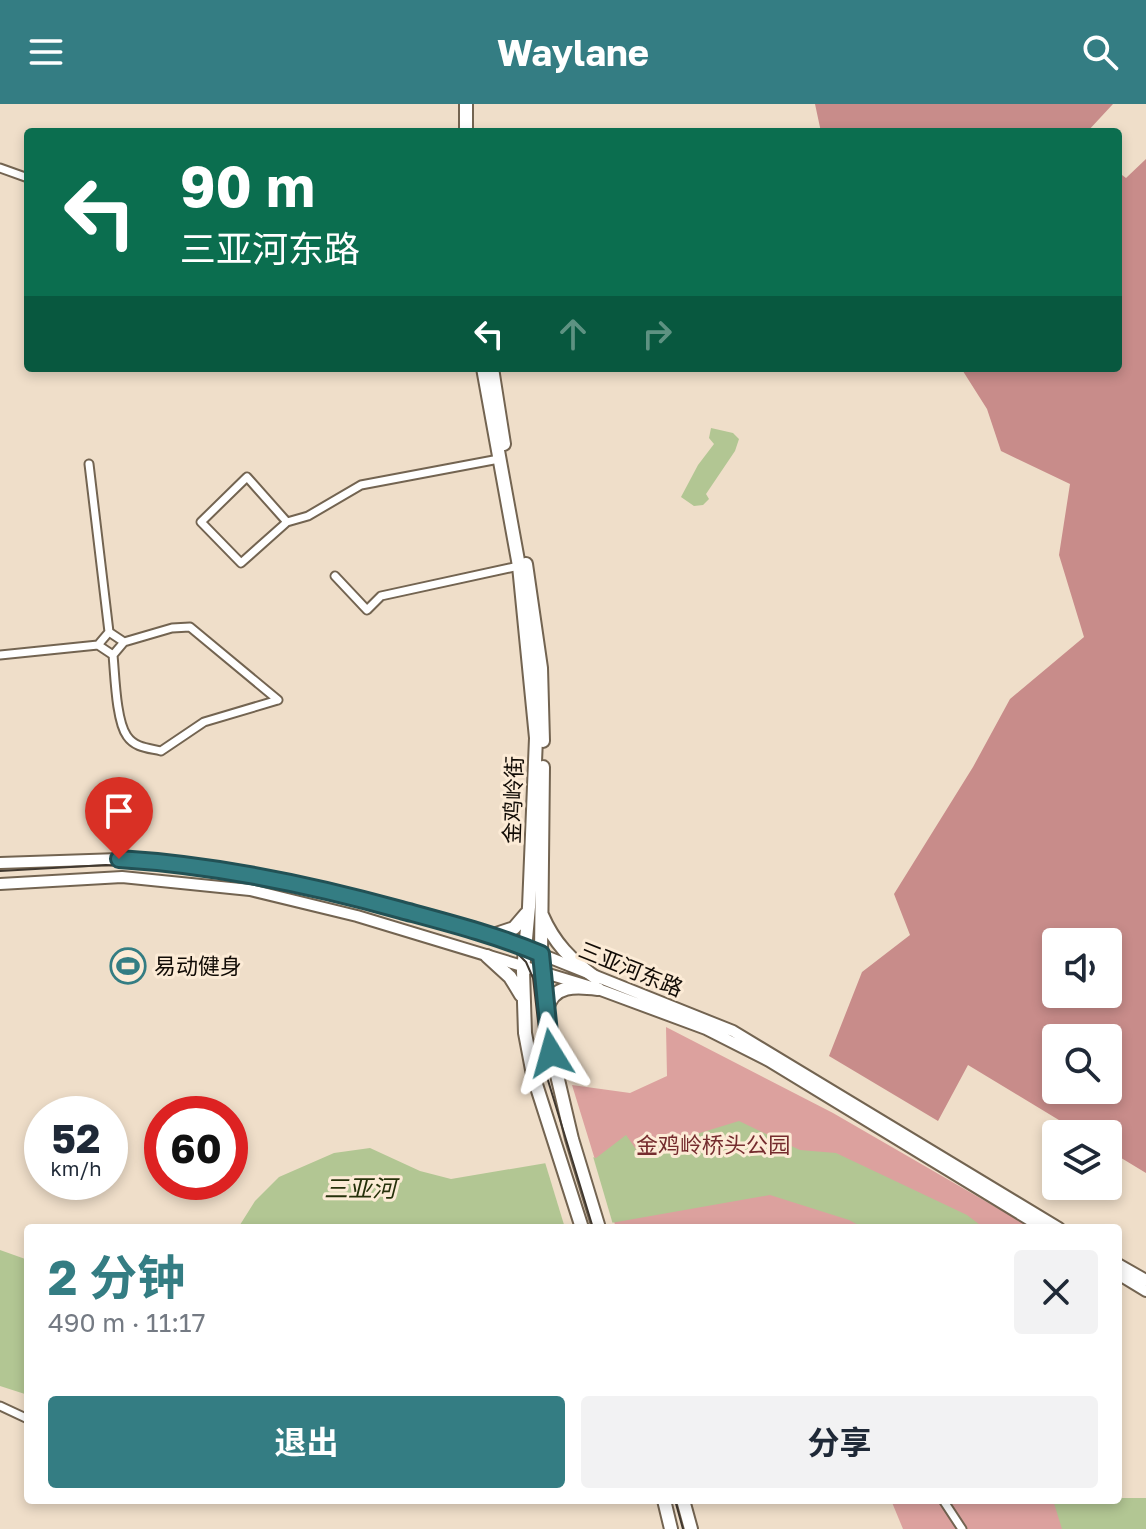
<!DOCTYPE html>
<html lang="zh">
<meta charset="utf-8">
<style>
:root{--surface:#fff;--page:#f2f2f3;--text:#1f2937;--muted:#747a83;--accent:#347d83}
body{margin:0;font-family:"Golos Text","Noto Sans SC",sans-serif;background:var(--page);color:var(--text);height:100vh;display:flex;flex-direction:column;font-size:30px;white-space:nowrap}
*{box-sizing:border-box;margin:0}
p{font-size:26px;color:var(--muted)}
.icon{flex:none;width:44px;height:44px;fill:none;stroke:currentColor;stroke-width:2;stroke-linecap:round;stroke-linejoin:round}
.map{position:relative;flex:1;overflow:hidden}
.side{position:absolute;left:24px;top:1120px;width:1098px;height:280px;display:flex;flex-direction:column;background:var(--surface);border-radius:8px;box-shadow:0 4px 12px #0003}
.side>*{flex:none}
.guide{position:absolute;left:24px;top:24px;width:1098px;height:244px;border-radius:8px;box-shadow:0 4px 12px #0003;background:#0b6e4f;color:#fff;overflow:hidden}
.buttons{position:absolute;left:1042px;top:824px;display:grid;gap:16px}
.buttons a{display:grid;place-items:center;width:80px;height:80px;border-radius:8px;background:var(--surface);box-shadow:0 4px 12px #0003;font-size:40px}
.speed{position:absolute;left:24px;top:992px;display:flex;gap:16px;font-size:40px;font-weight:700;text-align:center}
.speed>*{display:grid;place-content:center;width:104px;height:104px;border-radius:50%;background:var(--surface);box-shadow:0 4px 12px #0003;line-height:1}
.speed small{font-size:20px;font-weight:400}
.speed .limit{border:12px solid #d22;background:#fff;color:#111}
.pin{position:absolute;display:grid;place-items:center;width:68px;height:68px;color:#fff;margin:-82px -34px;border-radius:50% 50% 50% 0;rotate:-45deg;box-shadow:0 0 8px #0007}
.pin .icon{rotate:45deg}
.me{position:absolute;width:88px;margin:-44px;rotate:352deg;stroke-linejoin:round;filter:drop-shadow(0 0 6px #0008)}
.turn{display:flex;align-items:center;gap:28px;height:168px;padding:0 24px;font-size:36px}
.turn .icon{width:104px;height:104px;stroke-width:2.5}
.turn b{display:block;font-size:56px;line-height:68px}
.lanes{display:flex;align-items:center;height:76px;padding:0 24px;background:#0003;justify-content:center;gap:40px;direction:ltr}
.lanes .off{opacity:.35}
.round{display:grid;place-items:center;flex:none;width:84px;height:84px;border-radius:8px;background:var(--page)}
.summary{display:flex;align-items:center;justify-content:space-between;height:136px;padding:0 24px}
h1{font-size:48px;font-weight:700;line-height:60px;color:var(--accent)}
.primary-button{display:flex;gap:16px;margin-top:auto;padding:16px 24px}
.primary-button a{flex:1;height:92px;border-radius:8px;background:var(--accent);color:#fff;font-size:32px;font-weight:700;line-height:92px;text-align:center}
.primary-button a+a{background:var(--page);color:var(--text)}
header{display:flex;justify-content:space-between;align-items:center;height:104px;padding:0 24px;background:var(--accent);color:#fff;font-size:36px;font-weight:700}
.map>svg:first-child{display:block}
</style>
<header><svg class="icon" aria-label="menu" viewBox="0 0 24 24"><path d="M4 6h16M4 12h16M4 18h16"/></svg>Waylane<svg class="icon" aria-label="search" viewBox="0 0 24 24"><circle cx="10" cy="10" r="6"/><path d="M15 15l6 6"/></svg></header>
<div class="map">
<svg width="1146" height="1425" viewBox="0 0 1146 1425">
<rect width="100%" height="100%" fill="#efdec9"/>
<path fill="#dca19e" d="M666 923 833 1009 1032 1124H616L572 981 630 989 667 972Z
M891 1396H1056L1066 1425H903Z"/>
<path fill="#c88c8a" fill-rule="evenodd" d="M815 0H1113L1087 28H821Z
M1146 55V1069L1108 1046V1030H1082L968 961 938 1017 829 952 862 868 910 831 894 790 973 663 1010 595 1084 533 1059 451 1070 380 1001 347 987 305 961 264H1118V68L1126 74ZM1056 838H1108V890H1056ZM1056 934H1108V986H1056Z"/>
<path fill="#b2c693" d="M711 324 733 329 739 335 735 347 706 390 709 395 703 401 694 402 681 393 698 361 714 340 709 334Z
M739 1017 800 1046 836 1049 967 1111 984 1124H864L849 1116 770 1091 611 1119 610 1124H238L255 1097 279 1073 334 1049 370 1044 420 1067 451 1075 588 1052 596 1054 626 1031 638 1048Z
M0 1146 28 1156V1291L0 1282Z
M1118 1394H1146V1425H1062L1053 1396Z"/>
<path fill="#efdec9" d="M587 1048 592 1049 614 1124H565L544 1055Z"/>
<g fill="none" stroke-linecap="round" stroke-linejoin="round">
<defs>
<path id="street" d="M0 64 28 74
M287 418 247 373 201 418 241 459 287 418 308 412 361 381 499 355
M335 472 367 506 381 492 519 462
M109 528 124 538 113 551
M124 538 172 524 190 523 278 596
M98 541 113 551C115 571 116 617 127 632 135 644 149 644 161 647L204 618 278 596
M0 551 98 541 109 528 89 360
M0 1302 28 1315
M943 1396 962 1425"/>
<path id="secondary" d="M0 759 119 755 236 767 327 785 493 831 733 927 1059 1124
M0 780 122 773 250 786 357 812 598 885 706 925 769 957 1043 1124
M1118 1160 1146 1176
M1118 1170 1146 1187"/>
<path id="primary" d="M466 28V0
M483 264 519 462 536 634 529 803 523 867 525 929 533 971 582 1124
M492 264 504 340
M526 460 541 564 543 637
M543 663 541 850 548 933 572 1035 599 1124
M542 811C554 839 571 856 596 874
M493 831 514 824 526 810
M487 852 510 873 521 891
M547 906C552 880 577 882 598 885
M664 1396 671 1425
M683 1396 691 1425"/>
</defs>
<use href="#street" stroke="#736451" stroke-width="11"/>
<use href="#secondary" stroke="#736451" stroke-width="14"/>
<use href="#primary" stroke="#736451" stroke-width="16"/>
<use href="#street" stroke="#fff" stroke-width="7"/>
<use href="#secondary" stroke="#fff" stroke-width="10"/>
<use href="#primary" stroke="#fff" stroke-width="12"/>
<path stroke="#40382f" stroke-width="2" d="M0 767 106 761 216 770 326 792 439 821 514 846 526 858 533 874 543 960 593 1124
M675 1396 683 1425"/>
</g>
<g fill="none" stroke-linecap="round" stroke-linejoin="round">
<defs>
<path id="route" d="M119 755C216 761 308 780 401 806 449 819 496 831 541 850L551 949"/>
</defs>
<use href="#route" stroke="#225155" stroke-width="20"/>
<use href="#route" stroke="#347d83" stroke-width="14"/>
</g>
<defs>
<symbol id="stadium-ring" viewBox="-11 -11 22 22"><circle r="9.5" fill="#fcebd6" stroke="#347d83" stroke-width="1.5"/><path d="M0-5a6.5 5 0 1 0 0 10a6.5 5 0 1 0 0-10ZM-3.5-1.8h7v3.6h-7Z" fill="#347d83"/></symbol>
</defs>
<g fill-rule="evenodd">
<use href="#stadium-ring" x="108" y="842" width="40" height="40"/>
</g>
<g text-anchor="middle" stroke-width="6" stroke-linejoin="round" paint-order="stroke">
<g font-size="22" fill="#110b05" stroke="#fcebd6">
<text transform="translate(513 696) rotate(-88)" y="8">金鸡岭街</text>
<text transform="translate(631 865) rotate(22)" y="8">三亚河东路</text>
</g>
<g font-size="22" fill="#110b05" stroke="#fcebd6" text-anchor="start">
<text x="154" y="870">易动健身</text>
</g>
<g font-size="22" fill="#752c2e" stroke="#fcebd6">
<text x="713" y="1049">金鸡岭桥头公园</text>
</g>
<g font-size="24" font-style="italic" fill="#25310a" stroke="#fcebd6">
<text x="360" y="1093">三亚河</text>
</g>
</g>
</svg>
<div class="buttons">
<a><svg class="icon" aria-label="sound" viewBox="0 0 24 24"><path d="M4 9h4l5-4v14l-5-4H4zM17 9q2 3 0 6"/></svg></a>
<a><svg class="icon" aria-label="search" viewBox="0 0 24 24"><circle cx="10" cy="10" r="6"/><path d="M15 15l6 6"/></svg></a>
<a><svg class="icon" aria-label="layers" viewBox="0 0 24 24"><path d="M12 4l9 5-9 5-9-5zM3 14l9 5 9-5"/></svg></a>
</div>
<div class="speed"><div>52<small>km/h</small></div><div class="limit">60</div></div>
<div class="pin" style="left:119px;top:755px;background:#d93025"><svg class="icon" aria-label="arrive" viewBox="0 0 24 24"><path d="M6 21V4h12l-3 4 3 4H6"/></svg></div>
<svg class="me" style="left:551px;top:949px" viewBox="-20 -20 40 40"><path d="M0-17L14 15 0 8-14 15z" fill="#347d83" stroke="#fff" stroke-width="4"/></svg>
<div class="guide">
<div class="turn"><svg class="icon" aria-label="left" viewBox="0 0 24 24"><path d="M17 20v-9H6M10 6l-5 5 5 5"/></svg><div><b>90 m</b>三亚河东路</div></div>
<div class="lanes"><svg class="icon" aria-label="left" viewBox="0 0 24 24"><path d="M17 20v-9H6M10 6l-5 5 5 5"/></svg><svg class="icon off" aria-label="ahead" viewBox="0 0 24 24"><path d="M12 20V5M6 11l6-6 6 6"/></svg><svg class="icon off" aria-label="right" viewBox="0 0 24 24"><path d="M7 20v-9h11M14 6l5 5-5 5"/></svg></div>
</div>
<section class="side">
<div class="summary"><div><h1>2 分钟</h1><p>490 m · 11:17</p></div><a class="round"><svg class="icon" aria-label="close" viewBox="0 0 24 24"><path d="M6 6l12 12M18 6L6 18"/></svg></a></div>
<div class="primary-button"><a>退出</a><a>分享</a></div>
</section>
</div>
